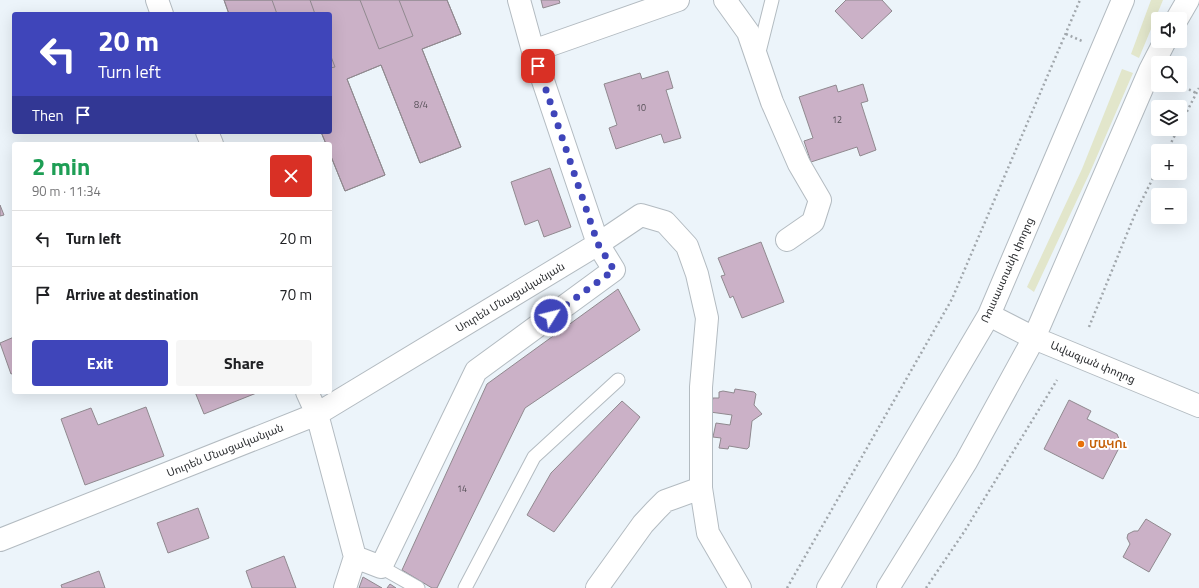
<!DOCTYPE html>
<meta charset="utf-8">
<style>
:root{--surface:#fff;--page:#f6f6f6;--text:#202124;--muted:#757577;--line:#e0e0e0;--accent:#3f45ba}
body{margin:0;font-family:"Titillium Web","Noto Sans Armenian",sans-serif;background:var(--page);color:var(--text);height:100vh;display:flex;flex-direction:column;font-size:15px;white-space:nowrap}
*{box-sizing:border-box;margin:0}
p{font-size:13px;color:var(--muted)}
.icon{flex:none;width:22px;height:22px;fill:none;stroke:currentColor;stroke-width:2;stroke-linecap:round;stroke-linejoin:round}
.map{position:relative;flex:1;overflow:hidden}
.sheet{position:absolute;left:12px;top:142px;width:320px;height:252px;display:flex;flex-direction:column;background:var(--surface);border-radius:4px;box-shadow:0 4px 16px #0002}
.sheet>*{flex:none}
.guide{position:absolute;left:12px;top:12px;width:320px;height:122px;border-radius:4px;box-shadow:0 4px 16px #0002;background:#3f45ba;color:#fff;overflow:hidden}
.controls{position:absolute;left:1151px;top:12px;display:grid;gap:8px}
.controls a{display:grid;place-items:center;width:36px;height:36px;border-radius:4px;background:var(--surface);box-shadow:0 4px 16px #0002;font-size:20px}
.pin{position:absolute;display:grid;place-items:center;width:34px;height:34px;color:#fff;margin:-17px;border-radius:8px;box-shadow:0 2px 6px #0006}
.me{position:absolute;width:44px;margin:-22px;rotate:54deg;stroke-linejoin:round;filter:drop-shadow(0 0 3px #0008)}
.turn{display:flex;align-items:center;gap:14px;height:84px;padding:0 20px;font-size:18px}
.turn .icon{width:52px;height:52px;stroke-width:2.5}
.turn b{display:block;font-size:28px;line-height:34px}
.then{display:flex;align-items:center;height:38px;padding:0 20px;background:#0003;gap:8px;font-size:15px}
.round{display:grid;place-items:center;flex:none;width:42px;height:42px;border-radius:4px;background:var(--page)}
.overview{display:flex;align-items:center;justify-content:space-between;height:68px;padding:0 20px}
h1{font-size:24px;font-weight:700;line-height:30px;color:#1e9e55}
.button{display:flex;gap:8px;margin-top:auto;padding:8px 20px}
.button a{flex:1;height:46px;border-radius:4px;background:var(--accent);color:#fff;font-size:16px;font-weight:700;line-height:46px;text-align:center}
.button a+a{background:var(--page);color:var(--text)}
ul{padding:0;list-style:none}
li{display:flex;align-items:center;gap:12px;height:56px;padding:0 20px;border-top:1px solid var(--line)}
li div{flex:1}
li b{display:block;font-size:15px}
li em{font-style:normal}
.map>svg:first-child{display:block}
</style>
<div class="map">
<svg width="1199" height="588" viewBox="0 0 1199 588">
<rect width="100%" height="100%" fill="#ecf4fa"/>
<path fill="#e2e6cb" d="M1151 0H1163L1139 58 1131 54Z
M1122 69 1133 73 1091 170 1034 292 1027 287 1082 169Z"/>
<path fill="#cbb1c7" stroke="#90898f" d="M224 0H272L277 14H229Z
M224 0H447L461 34 422 49 461 147 420 163 381 65 347 79 385 175 345 191 330 154V144H326L321 132H330V14H229Z
M310 0H360L379 49 413 36 399 0H447L461 34 422 49 461 147 420 163 381 65 347 79 385 175 345 191 330 154V144H326L321 132H330V68L335 67 330 54V14H315Z
M541 0H559L560 3 543 8Z
M846 0H882L892 11 862 39 835 11Z
M668 71 673 88 666 90 681 138 664 143 661 134 616 149 609 128 617 125 604 84 640 73 642 79Z
M863 84 868 101 861 103 876 150 860 156 857 147 811 162 804 141 813 138 799 97 836 85 838 92Z
M550 168 571 227 544 237 538 220 525 225 511 182Z
M0 205 4 215 0 216Z
M761 242 784 302 742 318 733 296 730 298 721 276 725 275 718 258Z
M618 289 640 330 525 408 437 588H432L402 570 487 384Z
M14 337V373L11 374 0 343Z
M735 389 754 392 756 394 754 405 762 414 752 421 749 447 747 449 729 446 728 449 719 448 721 438 713 437 716 423 730 425 732 415 710 412 713 398H719V392L723 391 734 393Z
M195 392H259L204 414Z
M1069 400 1091 411 1087 419 1117 434 1121 444 1103 479 1044 449Z
M622 401 640 417 554 532 527 515 551 473Z
M146 407 164 456 85 485 61 419 91 408 98 425Z
M198 508 209 538 168 553 157 523Z
M1146 519 1171 534 1149 572 1123 557 1130 544 1127 538 1128 534 1134 531H1138Z
M284 556 296 588H252L246 571Z
M99 571 105 588H62L61 585Z
M363 577 382 588H359Z
M390 584 396 588H387Z"/>
<g fill="none" stroke-linecap="round" stroke-linejoin="round">
<defs>
<path id="lane" d="M758 56 772 0
M381 567 418 588
M465 588 534 457 618 380"/>
<path id="street" d="M157 0 162 14
M725 0 748 32 772 102 799 164 820 200 813 222 787 240
M533 51 678 0
M207 132 212 144
M307 392 317 414 355 557 345 588
M0 540 317 414 598 244 641 215 665 222 687 246 697 274 707 318 701 387V488L708 533 740 588
M355 557 381 567 476 371 614 270 598 244 533 51 519 0
M597 588 643 524 656 510 665 501 701 488"/>
<path id="secondary" d="M1177 19 1188 0
M989 315 1034 338 1199 406
M828 588 989 315 1123 0
M888 588 966 462 1034 338 1150 70 1165 41"/>
</defs>
<use href="#lane" stroke="#b3bbc1" stroke-width="15"/>
<use href="#street" stroke="#b3bbc1" stroke-width="24"/>
<use href="#secondary" stroke="#b3bbc1" stroke-width="24"/>
<path stroke="#a1a7ac" stroke-width="2.5" stroke-dasharray="2 3" stroke-linecap="butt" d="M1066 34 1082 41
M1180 85 1196 93
M1180 125 1199 88
M1167 151 1178 129
M1089 327 1135 214 1158 168
M787 588 952 299 1080 0
M926 588 964 532 1057 380"/>
<use href="#lane" stroke="#fff" stroke-width="13"/>
<use href="#street" stroke="#fff" stroke-width="22"/>
<use href="#secondary" stroke="#fff" stroke-width="22"/>
</g>
<g fill="none" stroke-linecap="round" stroke-linejoin="round">
<path stroke="#3f45ba" stroke-width="7" stroke-dasharray="0 12.6" d="M538 66 598 244 614 270 551 316"/>
</g>
<circle fill="#e8710a" stroke="#fff" stroke-width="1.5" cx="1081" cy="444" r="4"/>
<g text-anchor="middle" stroke-width="4" stroke-linejoin="round" paint-order="stroke">
<g font-size="9" fill="#544f56">
<text x="421" y="108">8/4</text>
<text x="641" y="111">10</text>
<text x="837" y="123">12</text>
<text x="462" y="492">14</text>
</g>
<g font-size="11" fill="#2c2e31" stroke="#fff">
<text transform="translate(1007 270) rotate(-66)" y="4">Ռուսաստանի փողոց</text>
<text transform="translate(510 297) rotate(-31)" y="4">Սուրեն Մնացականյան</text>
<text transform="translate(1093 362) rotate(23)" y="4">Ավագյան փողոց</text>
<text transform="translate(225 450) rotate(-22)" y="4">Սուրեն Մնացականյան</text>
</g>
<g font-size="11" font-weight="bold" fill="#c56008" stroke="#fff" text-anchor="start">
<text x="1089" y="448">ՄԱԿՈւ</text>
</g>
</g>
</svg>
<div class="controls">
<a><svg class="icon" aria-label="sound" viewBox="0 0 24 24"><path d="M4 9h4l5-4v14l-5-4H4zM17 9q2 3 0 6"/></svg></a>
<a><svg class="icon" aria-label="search" viewBox="0 0 24 24"><circle cx="10" cy="10" r="6"/><path d="M15 15l6 6"/></svg></a>
<a><svg class="icon" aria-label="layers" viewBox="0 0 24 24"><path d="M12 4l9 5-9 5-9-5zM3 14l9 5 9-5"/></svg></a>
<a>+</a>
<a>−</a>
</div>
<div class="pin" style="left:538px;top:66px;background:#d93025"><svg class="icon" aria-label="arrive" viewBox="0 0 24 24"><path d="M6 21V4h12l-3 4 3 4H6"/></svg></div>
<svg class="me" style="left:551px;top:316px" viewBox="-20 -20 40 40"><circle r="17" fill="#3f45ba" stroke="#fff" stroke-width="3"/><path d="M0-11L8 9 0 5-8 9z" fill="#fff"/></svg>
<div class="guide">
<div class="turn"><svg class="icon" aria-label="left" viewBox="0 0 24 24"><path d="M17 20v-9H6M10 6l-5 5 5 5"/></svg><div><b>20 m</b>Turn left</div></div>
<div class="then">Then<svg class="icon" aria-label="arrive" viewBox="0 0 24 24"><path d="M6 21V4h12l-3 4 3 4H6"/></svg></div>
</div>
<section class="sheet">
<div class="overview"><div><h1>2 min</h1><p>90 m · 11:34</p></div><a class="round" style="background:#d93025;color:#fff"><svg class="icon" aria-label="close" viewBox="0 0 24 24"><path d="M6 6l12 12M18 6L6 18"/></svg></a></div>
<ul>
<li><svg class="icon" aria-label="left" viewBox="0 0 24 24"><path d="M17 20v-9H6M10 6l-5 5 5 5"/></svg><div><b>Turn left</b></div><em>20 m</em></li>
<li><svg class="icon" aria-label="arrive" viewBox="0 0 24 24"><path d="M6 21V4h12l-3 4 3 4H6"/></svg><div><b>Arrive at destination</b></div><em>70 m</em></li>
</ul>
<div class="button"><a>Exit</a><a>Share</a></div>
</section>
</div>
